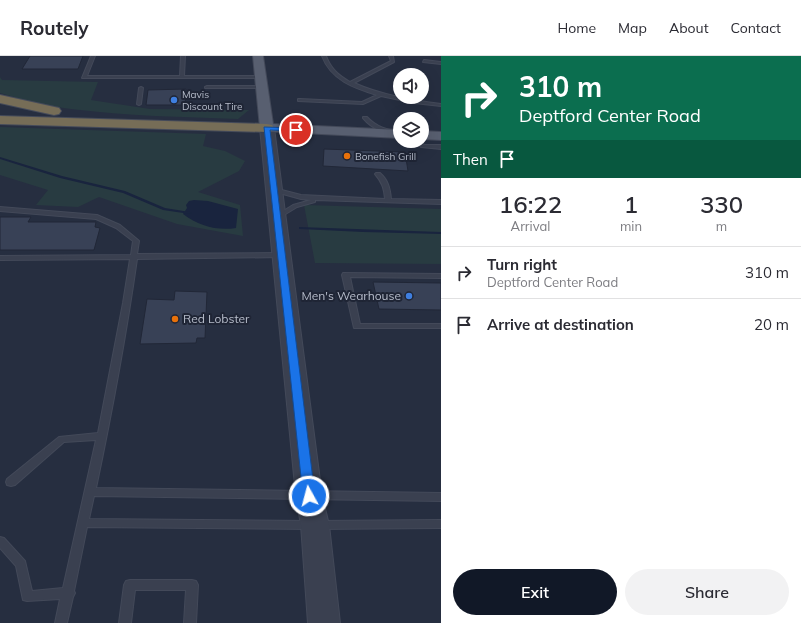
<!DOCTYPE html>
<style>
:root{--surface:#fff;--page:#f2f2f3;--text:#2b2b33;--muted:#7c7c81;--line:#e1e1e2;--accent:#111827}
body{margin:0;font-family:Mulish,sans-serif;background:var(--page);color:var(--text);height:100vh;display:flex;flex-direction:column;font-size:15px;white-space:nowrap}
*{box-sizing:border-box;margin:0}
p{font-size:13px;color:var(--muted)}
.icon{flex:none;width:22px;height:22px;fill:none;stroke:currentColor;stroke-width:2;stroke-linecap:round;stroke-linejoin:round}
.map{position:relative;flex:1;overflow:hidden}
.panel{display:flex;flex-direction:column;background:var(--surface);width:360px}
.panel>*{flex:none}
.banner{background:#0b6e4f;color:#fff;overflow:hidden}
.fabs{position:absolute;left:393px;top:12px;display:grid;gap:8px}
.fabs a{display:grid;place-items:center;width:36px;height:36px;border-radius:50%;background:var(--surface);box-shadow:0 4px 16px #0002;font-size:20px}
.pin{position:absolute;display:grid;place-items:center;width:34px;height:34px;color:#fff;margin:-17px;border:2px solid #fff;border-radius:50%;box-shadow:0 1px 4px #0007}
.me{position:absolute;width:44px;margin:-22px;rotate:353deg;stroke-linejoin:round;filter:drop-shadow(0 0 3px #0008)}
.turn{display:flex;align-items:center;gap:14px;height:84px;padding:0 12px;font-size:18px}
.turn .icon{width:52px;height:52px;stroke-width:2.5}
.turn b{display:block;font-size:28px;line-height:34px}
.then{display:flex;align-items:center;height:38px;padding:0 12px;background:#0003;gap:8px;font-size:15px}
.eta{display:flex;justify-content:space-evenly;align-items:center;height:68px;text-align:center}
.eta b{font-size:24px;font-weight:600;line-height:28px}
.button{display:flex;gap:8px;margin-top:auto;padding:8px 12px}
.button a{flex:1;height:46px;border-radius:24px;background:var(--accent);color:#fff;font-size:16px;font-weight:600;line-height:46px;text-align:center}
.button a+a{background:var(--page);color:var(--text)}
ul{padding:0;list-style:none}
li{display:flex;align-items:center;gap:12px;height:52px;padding:0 12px;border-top:1px solid var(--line)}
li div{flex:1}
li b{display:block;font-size:15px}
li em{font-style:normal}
header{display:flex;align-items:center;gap:24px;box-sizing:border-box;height:56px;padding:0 20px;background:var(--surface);border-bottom:1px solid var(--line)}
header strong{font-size:19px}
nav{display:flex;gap:22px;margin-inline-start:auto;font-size:14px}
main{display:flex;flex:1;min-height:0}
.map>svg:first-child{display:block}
</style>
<header>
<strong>Routely</strong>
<nav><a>Home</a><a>Map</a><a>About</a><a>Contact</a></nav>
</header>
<main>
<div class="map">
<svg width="441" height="567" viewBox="0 0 441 567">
<rect width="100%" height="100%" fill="#262e40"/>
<path fill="#283b41" d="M0 21 2 24 98 26 91 44 150 53 249 54 238 63C183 61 127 60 71 53 47 50 23 44 0 37Z
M0 71 206 78 203 90 225 95 245 105 239 115 198 136 240 149 243 180 177 168 99 141 78 151 36 149 48 134 0 119Z
M304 149 441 153V208L315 207Z"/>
<path fill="#19243e" d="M194 144 208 145 238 153 236 172C217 175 199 170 183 158L187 152 186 149 189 145Z"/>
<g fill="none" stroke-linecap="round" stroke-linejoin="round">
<path fill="#19243e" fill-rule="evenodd" d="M0 101 62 120 125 135 165 152 190 156 192 157 190 158 163 154 123 137 60 122 0 103Z
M299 171 441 176V178L363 176 300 173H299Z"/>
</g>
<path fill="#384156" stroke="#212737" d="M30 0H83L78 13H22Z
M186 33 185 49H146L148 34Z
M324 93 405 96 408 115 323 110Z
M0 161H31L28 166H96L95 171 100 172 94 194H0Z
M373 226 441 227V254L379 253Z
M175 235 207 236 205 282H197L196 287 140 288 147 243 174 244Z"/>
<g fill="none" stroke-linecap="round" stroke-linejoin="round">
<defs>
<path id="service" d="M91 0H95L87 20H180L181 0H185L184 20H261L263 21 261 22H82Z
M322 0H326C331 13 338 19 350 26L391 5 389 0H393L394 6 354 27C381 39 411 44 441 48V50L414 47 381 40 363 48 298 45V43H300L362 46 377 39C354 32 331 24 322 0Z
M424 4 441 6V8L423 6Z
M207 30H262L264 31 262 32H205V31Z
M141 31 143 32 141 48 139 49 137 48 139 32Z
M363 61H367C376 71 387 74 400 76V80C385 77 373 74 363 62Z
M415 85H421L424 89H441V93L421 91Z
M376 117H380C388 124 390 132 391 143L441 144V148L315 144V146L297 151 279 162H275L274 161 293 149 311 144 301 143 272 135V133L274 132 301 139 385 143C384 132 382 126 375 118Z
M0 151 97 159 120 169 138 184 139 185 137 198 281 197 284 199 281 201 137 203C126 280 112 356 96 432L441 437V445L94 440 89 463 315 465 441 464V472L315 473 87 471 74 535 75 537 73 541 67 567H55L60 543 27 545 23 544 16 510 0 492V481L4 482 25 505 32 535 63 532 96 384 64 386 15 429 11 430 7 429 6 426 7 423 59 381 98 377 123 247 130 203 0 204V200L131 199 133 185 116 172 96 163 0 155Z
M343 217 441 218V222L350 221 360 268H441V272H354L342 219Z
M130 524H192L196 525 198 529 196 567H184L186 534H135L131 567H119L124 529 126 525Z"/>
<path id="tertiary" d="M267 68 272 69 274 72 322 440 329 469 340 567H308L301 469 296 440 260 72 262 69Z"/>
<path id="primary" d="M253 0H263L273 68 400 74V82L262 75 260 72Z
M422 75 441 76V84L422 83Z"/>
<path id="motorway" d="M0 39 59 52 61 55 59 58 54 59 0 47Z
M0 60 267 68 272 69 274 72 272 75 267 76 0 68Z"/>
</defs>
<use href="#service" stroke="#434959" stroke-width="2"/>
<use href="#tertiary" stroke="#434959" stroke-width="2"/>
<use href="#primary" stroke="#434959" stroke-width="2"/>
<use href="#motorway" stroke="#454b5a" stroke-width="2"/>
<use href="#service" fill="#3a4050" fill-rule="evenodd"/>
<use href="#tertiary" fill="#3a4050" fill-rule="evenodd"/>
<use href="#primary" fill="#585f70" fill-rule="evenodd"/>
<use href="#motorway" fill="#766d57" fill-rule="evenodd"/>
</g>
<path fill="#1a73e8" stroke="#114b97" d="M264 71 296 72 299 74 296 75 270 74 315 440 313 443 309 444 305 443 303 440Z"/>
<g fill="#3f7fe0" stroke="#1f2535" stroke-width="1.5">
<circle cx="174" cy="44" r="4"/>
<circle cx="409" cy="240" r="4"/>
</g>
<g fill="#e8710a" stroke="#1f2535" stroke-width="1.5">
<circle cx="347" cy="100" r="4"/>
<circle cx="175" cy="263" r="4"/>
</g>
<g text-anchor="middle" stroke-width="4" stroke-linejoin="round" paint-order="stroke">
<g font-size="10" fill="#b6bcca" stroke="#1f2535" text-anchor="start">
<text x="182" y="42">Mavis<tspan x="182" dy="12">Discount Tire</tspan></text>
<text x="355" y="104">Bonefish Grill</text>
</g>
<g font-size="12" fill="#b6bcca" stroke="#1f2535" text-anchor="end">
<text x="401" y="244">Men's Wearhouse</text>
<text x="183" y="267" text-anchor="start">Red Lobster</text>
</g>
</g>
</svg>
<div class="fabs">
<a><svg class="icon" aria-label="sound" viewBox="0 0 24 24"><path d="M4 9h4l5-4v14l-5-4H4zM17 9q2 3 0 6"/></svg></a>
<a><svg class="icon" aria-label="layers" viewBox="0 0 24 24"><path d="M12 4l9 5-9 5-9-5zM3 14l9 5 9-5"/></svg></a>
</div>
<div class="pin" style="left:296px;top:74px;background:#d93025"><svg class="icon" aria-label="arrive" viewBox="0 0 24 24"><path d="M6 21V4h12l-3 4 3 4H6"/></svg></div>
<svg class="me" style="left:309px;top:440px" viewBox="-20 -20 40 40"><circle r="17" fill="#1a73e8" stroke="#fff" stroke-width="3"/><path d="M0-11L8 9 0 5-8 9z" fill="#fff"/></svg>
</div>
<section class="panel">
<div class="banner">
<div class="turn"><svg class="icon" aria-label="right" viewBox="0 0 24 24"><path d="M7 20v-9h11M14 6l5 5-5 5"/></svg><div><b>310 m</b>Deptford Center Road</div></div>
<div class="then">Then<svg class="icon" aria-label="arrive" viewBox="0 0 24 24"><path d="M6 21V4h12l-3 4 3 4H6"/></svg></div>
</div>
<div class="eta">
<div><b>16:22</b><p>Arrival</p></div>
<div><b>1</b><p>min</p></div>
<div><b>330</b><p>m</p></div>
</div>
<ul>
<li><svg class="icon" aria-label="right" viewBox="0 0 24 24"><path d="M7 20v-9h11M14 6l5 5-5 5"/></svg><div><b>Turn right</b><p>Deptford Center Road</p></div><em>310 m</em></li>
<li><svg class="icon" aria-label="arrive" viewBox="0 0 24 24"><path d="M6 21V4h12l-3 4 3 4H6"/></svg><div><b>Arrive at destination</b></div><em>20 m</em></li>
</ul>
<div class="button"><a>Exit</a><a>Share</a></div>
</section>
</main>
